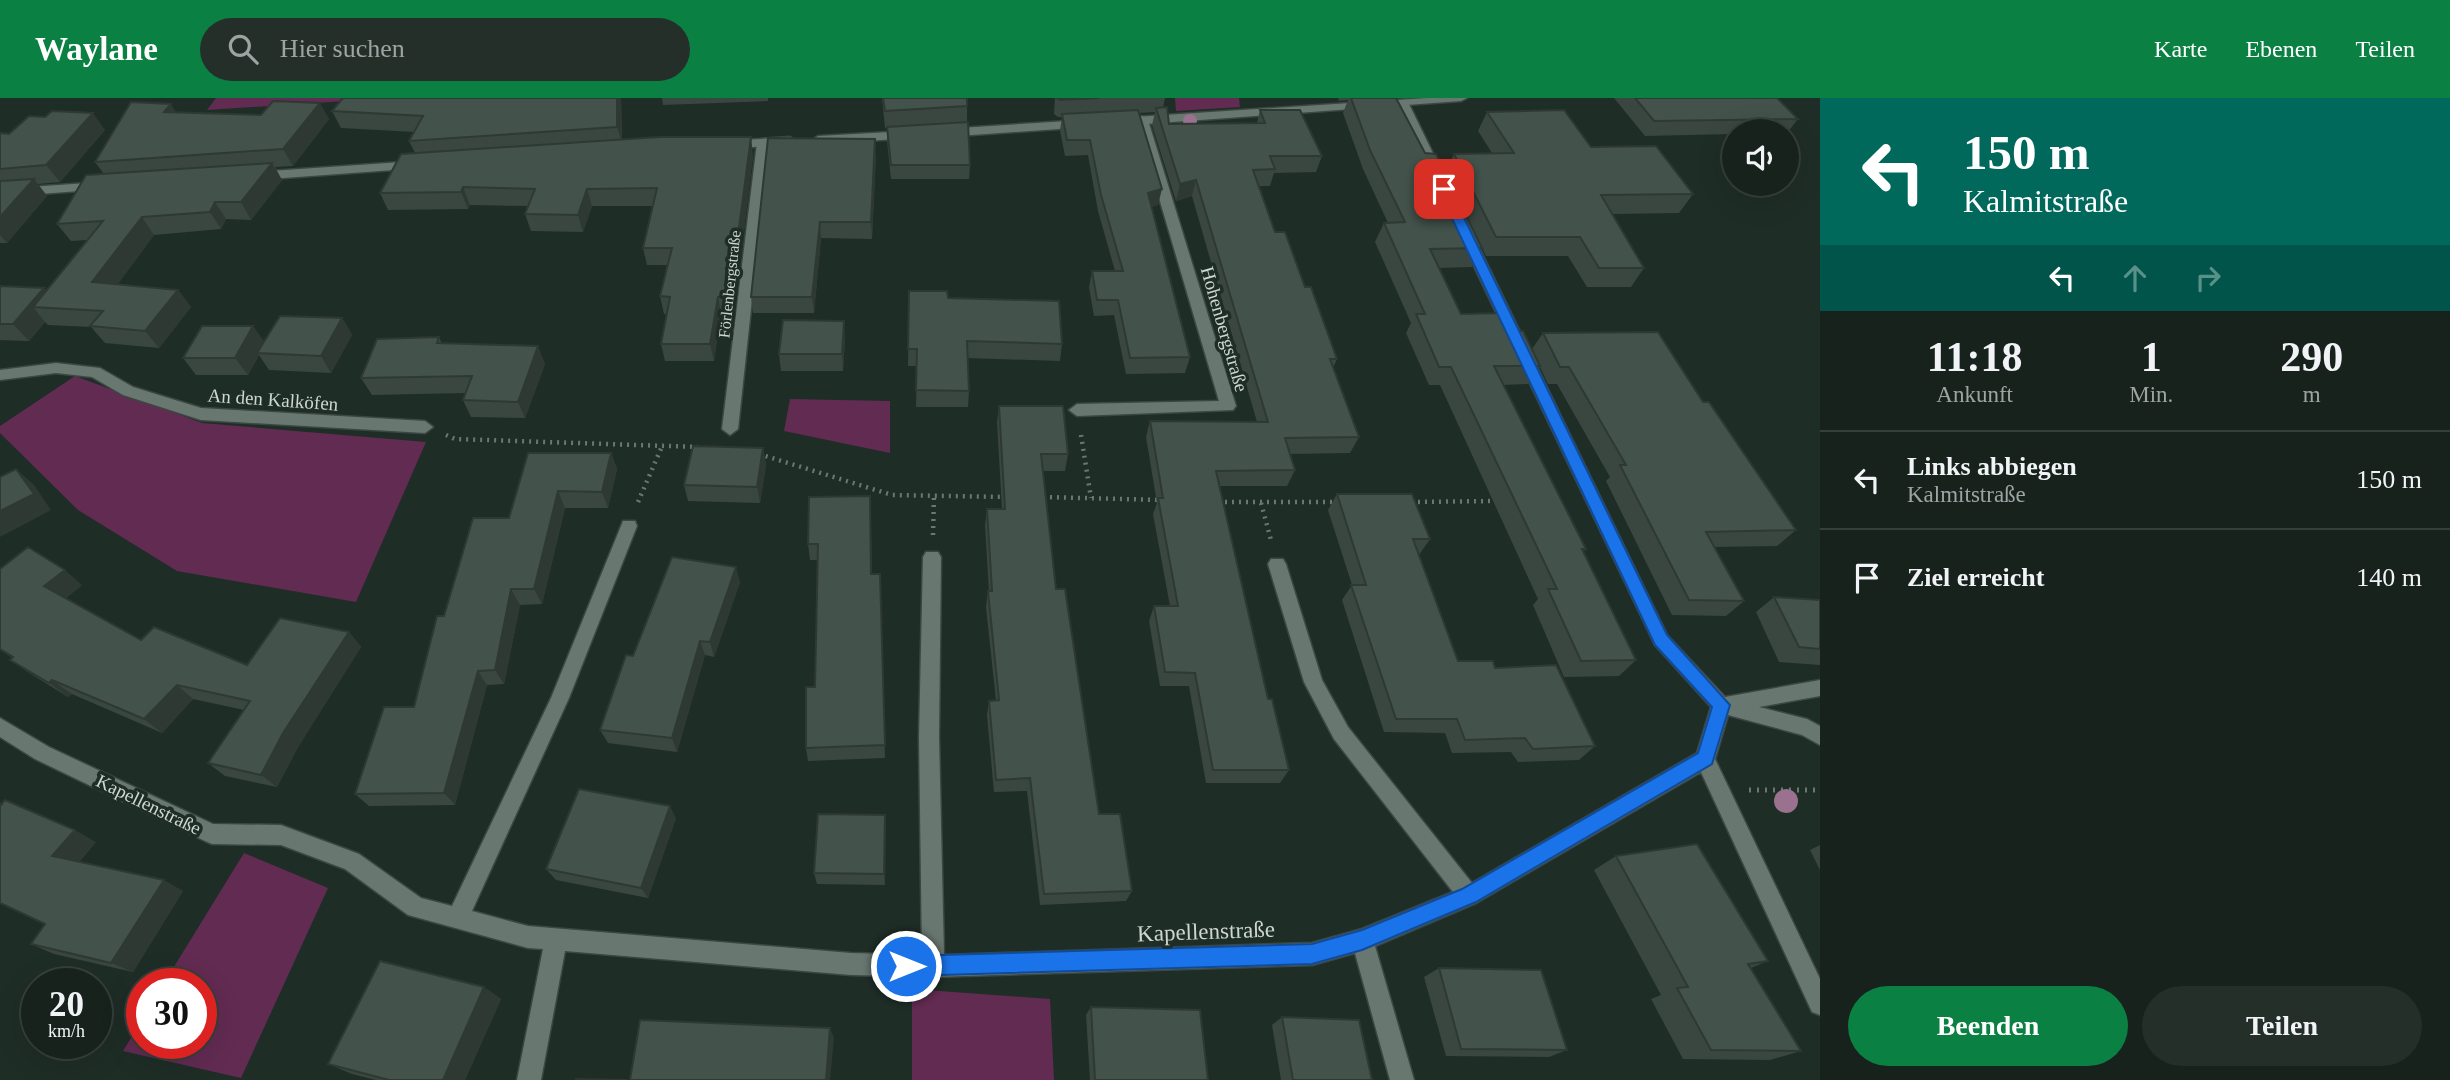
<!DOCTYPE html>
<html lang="de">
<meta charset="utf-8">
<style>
:root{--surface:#17221d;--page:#242f2a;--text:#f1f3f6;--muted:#9ea4a4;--line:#363f3b;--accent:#0b8043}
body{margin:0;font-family:"Times New Roman",serif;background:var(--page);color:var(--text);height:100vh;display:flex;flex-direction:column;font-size:26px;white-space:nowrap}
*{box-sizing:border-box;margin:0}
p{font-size:23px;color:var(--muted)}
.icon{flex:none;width:38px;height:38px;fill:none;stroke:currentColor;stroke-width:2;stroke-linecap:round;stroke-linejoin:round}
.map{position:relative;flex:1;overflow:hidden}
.drawer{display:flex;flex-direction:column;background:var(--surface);width:630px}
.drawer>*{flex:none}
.top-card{background:#00695c;color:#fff;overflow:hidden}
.fabs{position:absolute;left:1722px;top:21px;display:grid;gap:14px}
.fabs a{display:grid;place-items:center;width:77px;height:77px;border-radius:50%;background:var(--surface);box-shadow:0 7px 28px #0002,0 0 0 2px var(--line);font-size:35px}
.speed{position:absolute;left:21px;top:870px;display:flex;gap:14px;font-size:35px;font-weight:700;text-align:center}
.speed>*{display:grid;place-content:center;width:91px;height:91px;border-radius:50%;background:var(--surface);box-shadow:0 7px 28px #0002,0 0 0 2px var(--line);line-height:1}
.speed small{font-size:18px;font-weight:400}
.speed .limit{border:10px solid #d22;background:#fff;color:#111}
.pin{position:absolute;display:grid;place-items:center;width:60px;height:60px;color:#fff;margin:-30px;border-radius:14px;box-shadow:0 4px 10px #0006}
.me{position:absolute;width:77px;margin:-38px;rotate:90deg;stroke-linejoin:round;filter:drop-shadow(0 0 5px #0008)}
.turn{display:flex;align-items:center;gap:24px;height:147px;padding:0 28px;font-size:32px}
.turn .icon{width:91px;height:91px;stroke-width:2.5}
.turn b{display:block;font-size:49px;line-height:60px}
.lanes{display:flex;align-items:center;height:66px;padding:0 28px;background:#0003;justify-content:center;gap:35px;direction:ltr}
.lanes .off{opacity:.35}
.eta{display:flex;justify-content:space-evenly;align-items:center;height:119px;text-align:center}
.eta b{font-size:42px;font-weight:800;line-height:49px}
.primary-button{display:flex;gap:14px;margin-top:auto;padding:14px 28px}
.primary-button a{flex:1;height:80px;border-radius:42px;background:var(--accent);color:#fff;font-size:28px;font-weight:800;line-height:80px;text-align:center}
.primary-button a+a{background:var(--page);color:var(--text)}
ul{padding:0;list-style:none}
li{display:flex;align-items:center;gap:21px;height:98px;padding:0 28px;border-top:2px solid var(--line)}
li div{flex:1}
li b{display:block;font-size:26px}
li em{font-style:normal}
header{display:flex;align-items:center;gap:42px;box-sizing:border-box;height:98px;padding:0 35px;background:var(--accent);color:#fff}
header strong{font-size:33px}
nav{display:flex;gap:38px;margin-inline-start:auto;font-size:24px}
.search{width:490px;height:63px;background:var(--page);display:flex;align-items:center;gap:18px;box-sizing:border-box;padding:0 24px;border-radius:38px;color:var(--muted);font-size:26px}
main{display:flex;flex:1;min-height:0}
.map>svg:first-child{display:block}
</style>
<header>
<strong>Waylane</strong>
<div class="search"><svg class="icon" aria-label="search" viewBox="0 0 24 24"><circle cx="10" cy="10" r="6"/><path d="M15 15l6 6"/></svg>Hier suchen</div>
<nav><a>Karte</a><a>Ebenen</a><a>Teilen</a></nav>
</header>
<main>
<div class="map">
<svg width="1820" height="982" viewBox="0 0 1820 982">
<rect width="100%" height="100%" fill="#1f2d27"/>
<path fill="#622b52" d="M216 0H347L345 3 207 12Z
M1175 0H1239L1240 9 1176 13Z
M75 278 202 325 426 344 356 504 177 473 78 412 0 335V328Z
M790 301 890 303V355L784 333Z
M244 755 328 790 241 980 123 953 142 922V945H201V886L164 885Z
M912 891 1050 901 1054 982H912Z"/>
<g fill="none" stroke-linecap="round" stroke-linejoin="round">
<defs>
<path id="minor" d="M1399 4 1409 6 1443 76 1441 79 1437 80 1431 76 1397 6Z
M1142 18 1148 22 1236 308 1233 312 1077 318 1069 312 1077 306 1219 303 1136 22Z
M763 41 769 45 738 331 730 337 722 331 757 45Z
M1467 135 1474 139 1667 537 1725 599 1820 582V598L1759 609 1807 621 1820 628V647L1802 637 1728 617 1715 661 1820 881V917L1812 914 1701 674 1476 805 1375 848 1414 982H1390L1355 855 1312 867 933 879 851 877 565 853 541 982H517L543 851 528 850 408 817 345 771 281 747 212 746 205 743 35 661 0 639V620L49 649 213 726 281 727 359 756 421 800 452 808 551 600 621 428 623 423H635L637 428 569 600 472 813 528 828 851 855 922 857 919 639 923 459 926 454H938L941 459 939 639 944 857 1312 845 1362 831 1453 794 1334 641 1304 584 1268 466 1271 461H1283L1286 466 1322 582 1348 629 1472 785 1697 655 1711 609 1655 547 1460 139Z
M56 265 100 270 133 289 201 310 425 323 433 329 425 335 201 322 123 297 92 279 56 275 0 282V272Z"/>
<path id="tertiary" d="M1427 0H1467L1461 3 1119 28 1113 24 1119 20Z
M1084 22 1088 23V29L944 39 938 35 944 31Z
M909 33 915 37 913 40 818 46 812 42 818 38Z
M790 39 796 43 794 46 727 51 721 47 727 43Z
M417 63 423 67 421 70 256 82 250 78 256 74Z
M102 84 106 85V91L0 99V91Z"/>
</defs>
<use href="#minor" stroke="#3b4742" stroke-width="3"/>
<use href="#tertiary" stroke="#3b4742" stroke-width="3"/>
<path stroke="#6c7772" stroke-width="4.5" stroke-dasharray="2 5" stroke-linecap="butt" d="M446 337 455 341 698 349
M1081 337 1091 400
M759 356 892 397 1007 399
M1043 399 1161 402
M638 404 663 346
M1218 404H1336
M1411 404 1497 403
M1261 405 1271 442
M933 437 934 398"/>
<path stroke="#6c7772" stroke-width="5" stroke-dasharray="2 6" stroke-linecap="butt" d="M1749 692H1820"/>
<use href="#minor" fill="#687870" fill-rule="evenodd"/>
<use href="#tertiary" fill="#687870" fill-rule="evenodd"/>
</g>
<g fill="#9a718e">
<circle cx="1190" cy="23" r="7"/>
<circle cx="1786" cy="703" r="12"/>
</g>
<path fill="#3a4740" d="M621 0 622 41 753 57 734 215 721 216 714 263H665L661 246 667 216H664L660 198 667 167H647L643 150 653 108H592L583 134 531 133 525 116 528 108 470 107 468 111 388 112 380 95 415 55 409 43 414 34 341 30 332 13Z
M662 0H768V3L663 7Z
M882 0H967V24L970 67 969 81H891L887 43V30H885Z
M1055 0H1165L1163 10 1169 26 1257 25 1260 12 1322 58 1316 74 1274 75 1270 88H1259L1275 134 1305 189 1337 261 1333 270 1359 339 1350 355 1290 356 1295 372 1287 388H1219L1268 601 1289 672 1280 685H1206L1189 588H1160L1149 523 1154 508H1170L1153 416 1157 405 1146 339 1150 323 1257 324 1192 98 1176 103 1152 27 1155 14 1139 15 1158 107 1151 109 1190 259 1185 275 1126 276 1114 217 1094 218 1089 189 1092 173H1115L1098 113 1088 57 1065 58 1060 32 1062 19H1058L1054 16Z
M1338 0H1396L1425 55 1482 150 1472 169 1439 170 1461 216 1515 233 1532 251 1543 235 1703 304 1796 432 1777 448 1715 449 1744 503 1726 518 1672 517 1606 383 1610 379 1557 286H1548L1540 269 1528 286 1503 287 1586 451 1583 454 1636 562 1619 578 1564 579 1533 507 1538 501 1440 287H1429L1406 235 1411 225 1375 144 1384 125H1388L1363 71 1343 15 1348 2 1339 3Z
M1614 0H1777L1798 21 1787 35V33H1734V36L1645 38Z
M176 14 329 21 293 68 275 69 282 82 251 122 226 121 221 131 154 137 117 187 178 192 191 209 159 250 105 245 91 229 48 227 45 224 29 243 0 242V188L44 190 46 192 87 142 71 143 57 126 104 76 95 64Z
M1487 14 1591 49 1693 96 1679 115 1612 116 1644 170 1631 189H1587L1568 158H1486L1445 75 1454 56 1492 55 1478 33Z
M105 32 60 84 38 86 47 98 7 145H0V35L9 36Z
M876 57 872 141 821 140 814 215H753L751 199Z
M909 193 1062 246 1060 263 967 260 969 293 968 309H916L917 268H908Z
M342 220 352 237 331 275 269 272 259 257 248 277H196L183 260 253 228 264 244Z
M439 239 442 246 545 266 525 320 471 319 463 302 465 295 372 297 361 280Z
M845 240 843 273H781L779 256Z
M999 308 1068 356 1065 373H1043L1056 491 1099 716 1132 793 1126 803 1040 807 1027 693 994 694 987 617 989 603H996L986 509 988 493H989L985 427 987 411H1002L997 324Z
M763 350 766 367 760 405 688 403 684 387Z
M611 355 617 371 608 410H565L542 506 520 507 504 586 487 587 455 707 369 708 355 696 414 609 444 518 509 420Z
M1337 396 1430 441 1419 457 1458 563 1495 570 1595 648 1579 662 1518 664 1511 654 1452 655 1445 635 1384 634 1342 502 1352 487 1328 412Z
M870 398 872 476H880L885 660 808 663 806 650 815 589 818 462H810L808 446Z
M0 471 82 487 66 500 141 542 247 567 349 534 361 549 298 649 277 689 225 678 208 665 244 612 193 601 162 635 72 596 68 599 31 576 10 562 13 560 0 552Z
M740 484 714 559 705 557 677 654 608 645 600 632 633 558Z
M1774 499 1820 502V567L1779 564 1756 514Z
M885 717V787L817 786 814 775Z
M676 720 648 800 556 782 546 771Z
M96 744 79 764 183 793 133 874 54 856 31 846 45 826 0 805Z
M1820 747V772L1810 752Z
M1616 758 1768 863 1751 870 1801 953 1770 962 1683 961 1651 901 1661 897 1594 772Z
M1439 870 1567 952 1549 959 1446 958 1424 879Z
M484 889 501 901 465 982H376L352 976 328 966Z
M1091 909 1208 982H1090L1086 917Z
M1282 919 1372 982H1281L1272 927Z"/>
<path fill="#2f3934" d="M617 0H621L622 45 617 29Z
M320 5 329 21 293 68 283 51Z
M171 6 181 22 164 14Z
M93 15 105 32 60 84 46 67Z
M751 39 753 57 734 215 730 198Z
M875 41 876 57 872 141 871 124Z
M272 65 282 82 251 122 241 104Z
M34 81 47 98 7 145 0 137V119Z
M1196 82 1192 98 1176 103 1180 86Z
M463 89 470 107 468 111 461 94Z
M587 91 592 108 583 134 578 117Z
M1162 91 1158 107 1144 111 1148 95Z
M215 104 226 121 221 131 210 114Z
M142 119 154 137 106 202 92 184Z
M820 124 821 140 814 215 812 199Z
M44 190 59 207 33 209 45 224 29 243 13 226Z
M178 192 191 209 159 250 145 233Z
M718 199 721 216 714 263 710 246Z
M342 220 352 237 331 275 321 258Z
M844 223 845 240 843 273 842 256Z
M253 228 265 245 257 255 259 257 248 277 235 260Z
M538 248 545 266 525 320 518 304Z
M763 350 766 367 760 405 757 389Z
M611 355 617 371 608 410 602 394Z
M16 371 34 387 51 412 0 439V413Z
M558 393 565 410 542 506 534 491Z
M736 469 740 484 714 559 710 544Z
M65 472 82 487 62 503 44 488Z
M511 491 520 507 504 586 495 572Z
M349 534 361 549 298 649 277 689 261 677 283 635Z
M700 543 705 557 677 654 672 640Z
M478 573 487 587 455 707 444 695Z
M52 582 72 596 68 599 49 585Z
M177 587 193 601 162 635 144 621Z
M670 708 676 720 648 800 641 790Z
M885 717 886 729 885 787 884 776Z
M75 732 96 744 74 769 52 758Z
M164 782 183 793 133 874 111 865Z
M484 889 501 901 465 982H443Z
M830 930 834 940 830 982H826Z"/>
<path fill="#43524b" stroke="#2f3934" stroke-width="2" d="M343 0H617V29L409 43 423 18 332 13Z
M883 0H967V8L885 13Z
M1057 0H1099L1060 2Z
M1351 0H1396L1425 55 1436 56 1482 150 1430 151 1461 216 1506 215 1515 233H1523L1540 268H1494L1586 451H1582L1636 562 1581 563 1548 491H1557L1451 269H1439L1416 216H1425L1384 125 1405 124 1370 52Z
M1635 0H1777L1798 21 1654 23Z
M273 3 320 5 283 51 95 64 131 4 171 6 164 14 261 17Z
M1167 9 1169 26 1265 25 1260 12H1300L1322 58H1270L1275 71 1253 72 1275 134H1285L1305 189H1311L1337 261H1330L1359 339 1285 340 1295 372 1216 373 1268 601H1272L1289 672H1213L1195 575 1165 574 1154 508H1178L1158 400H1163L1150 323 1268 324 1196 82 1180 86 1156 10Z
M1138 12 1162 91 1148 95 1190 259 1130 260 1118 202H1097L1092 173H1123L1101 97 1090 42H1067L1062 16Z
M1564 12 1591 49 1656 48 1693 96 1601 97 1644 170H1599L1580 139H1496L1454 56 1514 55 1487 14Z
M52 13 93 15 46 67 0 71V35L9 36 29 18 45 19Z
M968 24 970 67H891L887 29Z
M659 39H751L730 198 718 199 710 246H661L670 199 660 198 672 150H643L657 90 587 91 578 117 525 116 535 91 463 89 461 94 380 95 401 56Z
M768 40 875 41 871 124H820L812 199H751Z
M272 65 241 104H215L210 114 142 119 92 184 178 192 145 233 90 228 103 213 33 209 103 123 57 126 86 77Z
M34 81 0 119V83Z
M0 188 44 190 13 226H0Z
M909 193H947L948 200 1059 203 1062 246 967 243 969 293 916 292 917 251H908Z
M280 218 342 220 321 258 257 255Z
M783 222 844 223 842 256H779Z
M202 228H253L235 260H183Z
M1658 234 1703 304H1709L1796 432 1706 434 1744 503 1689 502 1620 367H1626L1569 269H1560L1543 235Z
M439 239 437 245 538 248 518 304 463 302 472 278 361 280 377 241Z
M999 308H1063L1068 356H1041L1056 491H1065L1099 716H1120L1132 793 1044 796 1030 680 996 682 989 603 999 602 988 493H992L987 411H1005Z
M693 348 763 350 757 389 684 387Z
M528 355H611L602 394 558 393 534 491H511L495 572 478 573 444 695 355 696 384 609H414L437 518H444L473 420H509Z
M16 371 34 396 0 413V379Z
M1337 396H1412L1430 441H1413L1458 563H1493L1495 570 1556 567 1595 648 1533 651 1525 640 1465 642 1457 621H1396L1351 487H1366Z
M870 398 871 476H880L885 647 806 650V589H815L818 446H808L809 399Z
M28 449 65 472 44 488 141 542 154 529 247 567 280 520 349 534 283 635 261 677 208 665 250 603 177 587 144 621 52 582 49 585 10 562 13 559 0 551V471Z
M672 459 736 469 710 544 700 543 672 640 600 632 626 557 633 558Z
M1774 499 1820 502V551L1799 549Z
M579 691 670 708 641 790 546 771Z
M5 702 75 732 52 758 164 782 111 865 31 846 45 826 0 805V706L1 707Z
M818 716 885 717 884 776 814 775Z
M1697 746 1768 863 1748 866 1801 953 1711 952 1677 890 1688 889 1616 758Z
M380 863 484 889 443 982H389L328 966Z
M1439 870 1541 872 1567 952 1461 951Z
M1091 909 1200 912 1208 982H1095Z
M1282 919 1359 922 1372 982H1293Z
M640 922 830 930 826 982H630Z
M576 981 627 982H576Z"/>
<path fill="#1a73e8" stroke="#114b97" stroke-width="2" d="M1444 87 1450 91 1667 537 1730 607 1712 666 1476 804 1362 852 1312 866 906 878 899 875 896 868 899 861 906 858 1312 846 1362 832 1462 791 1698 655 1712 609 1655 547 1438 91Z"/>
<g text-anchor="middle" stroke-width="7" stroke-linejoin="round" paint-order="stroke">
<g font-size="16" fill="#ced6d2" stroke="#1f2d27">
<text transform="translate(729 186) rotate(-84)" y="6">Förlenbergstraße</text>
</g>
<g font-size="19" fill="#ced6d2" stroke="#1f2d27">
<text transform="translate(1225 231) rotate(74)" y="7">Hohenbergstraße</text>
<text transform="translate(273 301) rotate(4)" y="7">An den Kalköfen</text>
<text transform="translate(149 706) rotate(26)" y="7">Kapellenstraße</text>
</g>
<g font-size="23" fill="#ced6d2" stroke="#1f2d27">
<text transform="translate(1206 833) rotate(-2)" y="8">Kapellenstraße</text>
</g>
</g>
</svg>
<div class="fabs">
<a><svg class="icon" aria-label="sound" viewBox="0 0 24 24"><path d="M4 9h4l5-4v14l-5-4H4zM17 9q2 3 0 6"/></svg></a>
</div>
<div class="speed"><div>20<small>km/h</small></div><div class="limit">30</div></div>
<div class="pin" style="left:1444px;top:91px;background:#d93025"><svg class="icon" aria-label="arrive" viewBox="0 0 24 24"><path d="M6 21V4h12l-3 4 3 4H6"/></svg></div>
<svg class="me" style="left:906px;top:868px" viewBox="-20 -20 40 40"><circle r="17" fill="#1a73e8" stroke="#fff" stroke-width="3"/><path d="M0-11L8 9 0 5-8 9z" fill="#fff"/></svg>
</div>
<section class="drawer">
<div class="top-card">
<div class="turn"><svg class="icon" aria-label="left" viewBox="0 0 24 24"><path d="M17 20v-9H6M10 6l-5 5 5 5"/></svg><div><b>150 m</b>Kalmitstraße</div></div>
<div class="lanes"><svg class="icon" aria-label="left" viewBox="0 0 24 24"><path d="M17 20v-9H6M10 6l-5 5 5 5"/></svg><svg class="icon off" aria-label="ahead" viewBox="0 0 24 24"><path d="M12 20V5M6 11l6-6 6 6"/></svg><svg class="icon off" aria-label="right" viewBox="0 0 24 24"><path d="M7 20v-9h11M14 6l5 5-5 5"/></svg></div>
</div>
<div class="eta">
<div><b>11:18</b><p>Ankunft</p></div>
<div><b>1</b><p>Min.</p></div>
<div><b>290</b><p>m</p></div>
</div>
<ul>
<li><svg class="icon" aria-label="left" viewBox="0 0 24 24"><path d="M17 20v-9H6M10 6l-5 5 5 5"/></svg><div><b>Links abbiegen</b><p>Kalmitstraße</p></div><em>150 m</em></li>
<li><svg class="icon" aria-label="arrive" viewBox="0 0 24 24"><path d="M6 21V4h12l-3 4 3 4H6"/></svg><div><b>Ziel erreicht</b></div><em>140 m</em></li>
</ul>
<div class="primary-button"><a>Beenden</a><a>Teilen</a></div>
</section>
</main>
